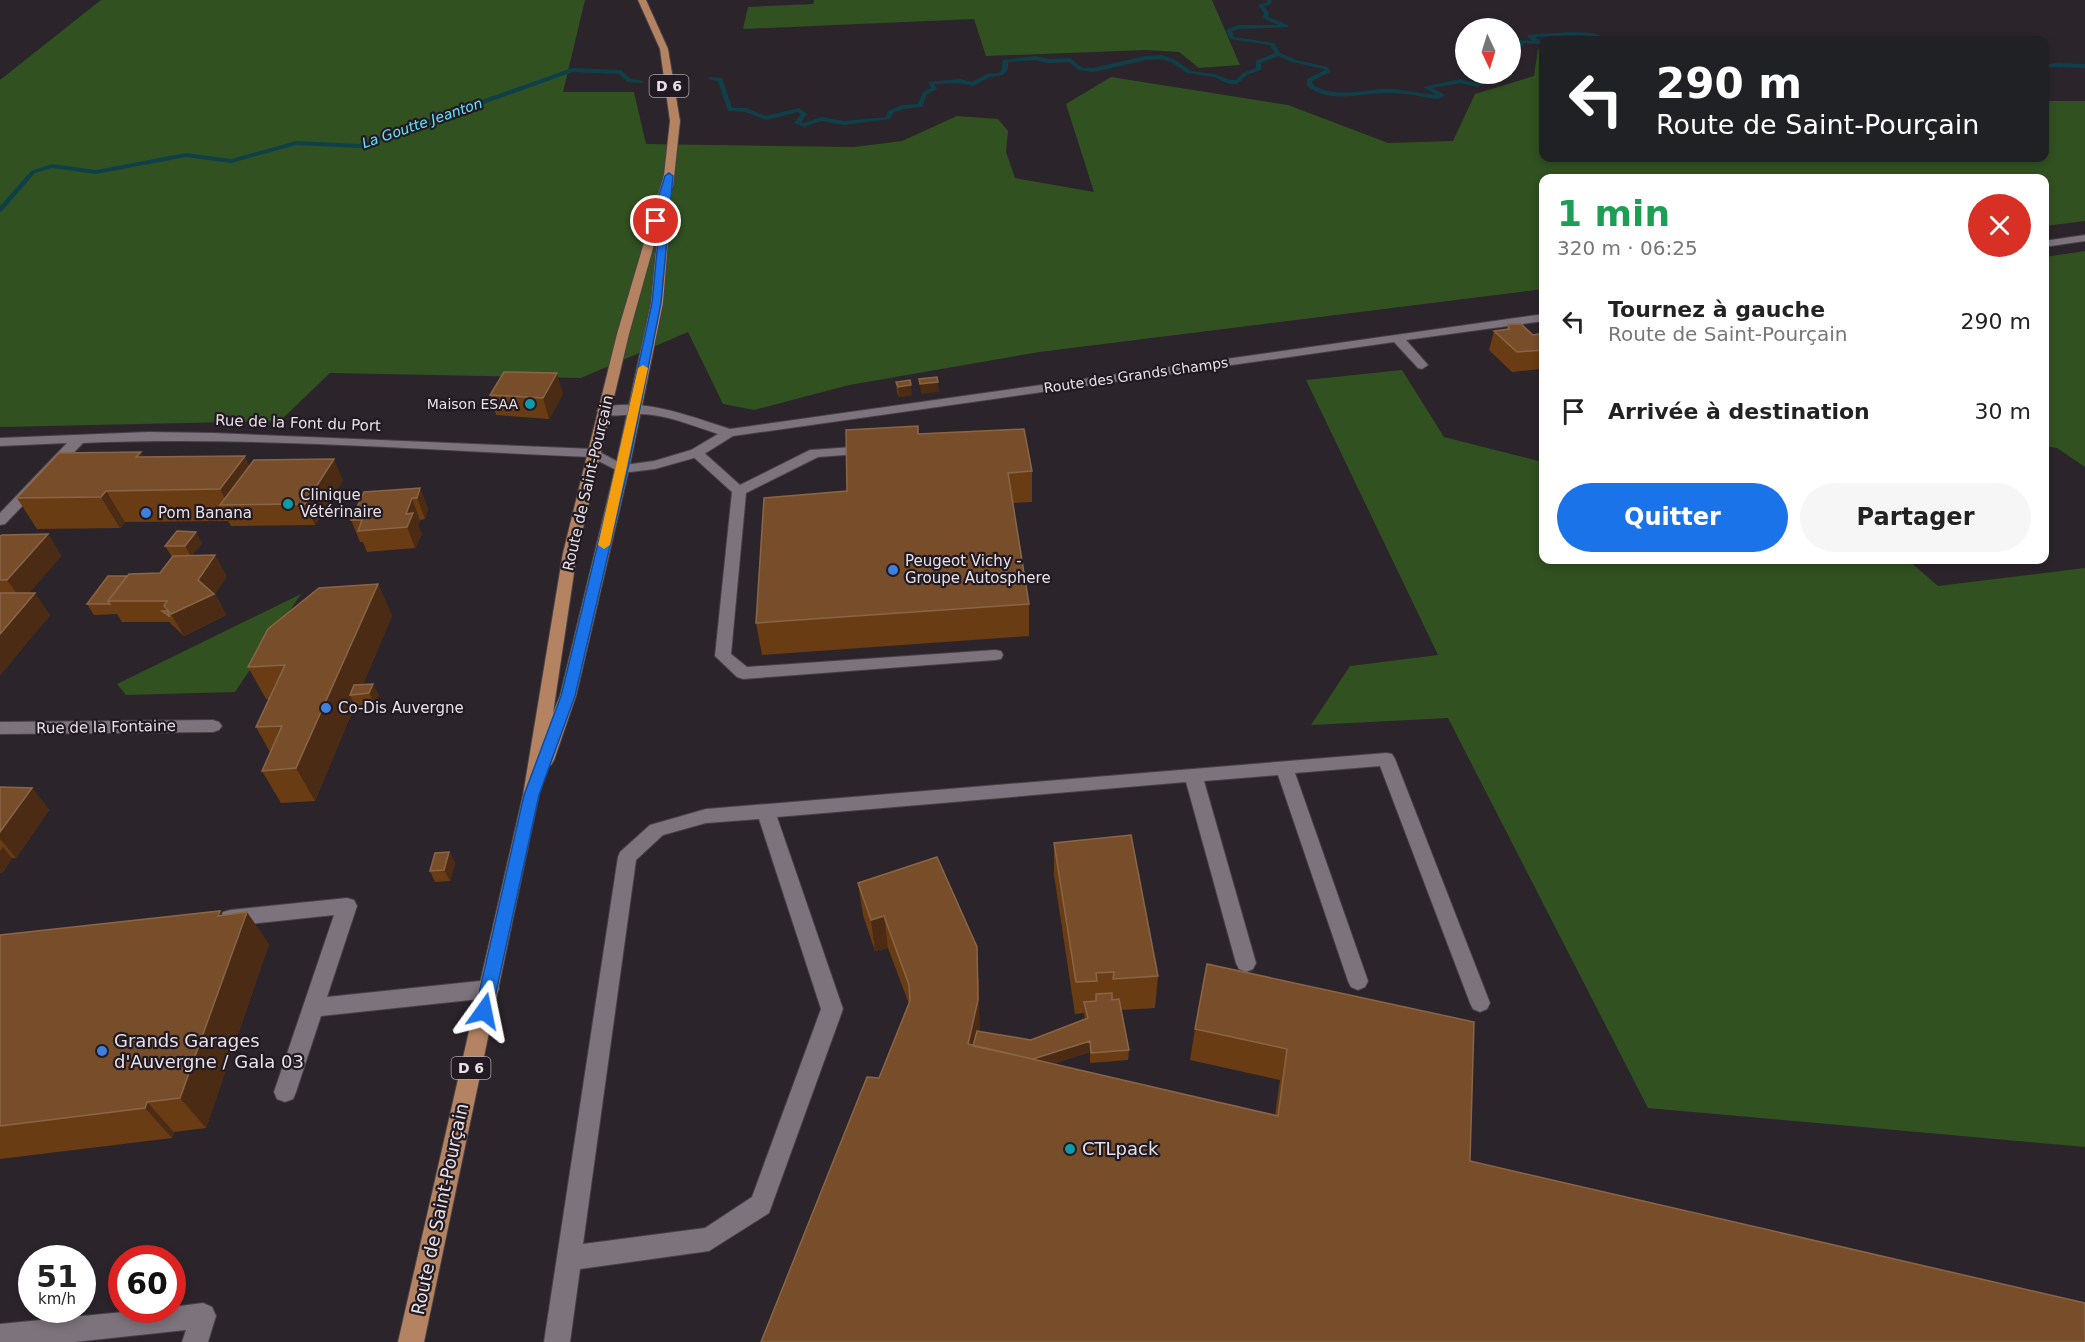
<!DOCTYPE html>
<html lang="fr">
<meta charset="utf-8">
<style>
:root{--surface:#fff;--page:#f6f6f6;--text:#222;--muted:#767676;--accent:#1a73e8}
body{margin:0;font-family:"DejaVu Sans",sans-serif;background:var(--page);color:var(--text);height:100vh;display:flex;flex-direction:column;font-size:22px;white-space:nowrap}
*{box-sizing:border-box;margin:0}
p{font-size:20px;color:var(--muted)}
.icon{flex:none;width:33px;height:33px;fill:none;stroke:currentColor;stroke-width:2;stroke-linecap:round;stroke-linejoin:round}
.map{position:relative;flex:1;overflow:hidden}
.details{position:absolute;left:1539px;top:174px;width:510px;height:390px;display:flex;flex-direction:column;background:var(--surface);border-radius:12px;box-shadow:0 3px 9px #0003}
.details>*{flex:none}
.hud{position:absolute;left:1539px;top:36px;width:510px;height:126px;border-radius:12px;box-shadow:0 3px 9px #0003;background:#202124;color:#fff;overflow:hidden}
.needle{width:39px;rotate:176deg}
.tools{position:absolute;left:1455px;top:18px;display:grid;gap:12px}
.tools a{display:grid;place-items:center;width:66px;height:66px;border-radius:50%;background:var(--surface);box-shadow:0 3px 9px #0003;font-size:30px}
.speed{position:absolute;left:18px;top:1245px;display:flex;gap:12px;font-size:30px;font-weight:700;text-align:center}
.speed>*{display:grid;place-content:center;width:78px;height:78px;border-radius:50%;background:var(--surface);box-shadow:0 3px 9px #0003;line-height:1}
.speed small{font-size:15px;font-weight:400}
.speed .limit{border:9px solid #d22;background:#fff;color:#111}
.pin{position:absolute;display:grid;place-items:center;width:51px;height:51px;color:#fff;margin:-26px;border:3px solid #fff;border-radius:50%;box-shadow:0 2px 6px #0007}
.me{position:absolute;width:66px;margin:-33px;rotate:12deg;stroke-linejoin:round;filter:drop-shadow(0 0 4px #0008)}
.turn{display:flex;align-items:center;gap:21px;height:126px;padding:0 18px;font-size:27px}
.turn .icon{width:78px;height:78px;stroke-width:2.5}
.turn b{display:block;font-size:42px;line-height:51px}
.round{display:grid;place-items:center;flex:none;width:63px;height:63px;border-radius:32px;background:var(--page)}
.head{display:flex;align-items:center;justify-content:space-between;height:102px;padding:0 18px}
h1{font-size:36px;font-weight:800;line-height:45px;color:#1e9e55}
.action{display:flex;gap:12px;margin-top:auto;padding:12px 18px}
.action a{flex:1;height:69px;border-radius:36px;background:var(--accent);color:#fff;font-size:24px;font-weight:800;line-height:69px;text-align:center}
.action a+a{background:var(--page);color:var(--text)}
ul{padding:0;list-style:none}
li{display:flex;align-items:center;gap:18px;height:90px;padding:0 18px}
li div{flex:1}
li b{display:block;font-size:22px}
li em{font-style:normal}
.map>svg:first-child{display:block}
</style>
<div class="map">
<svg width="2085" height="1342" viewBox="0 0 2085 1342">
<rect width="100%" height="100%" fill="#2c242b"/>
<path fill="#315121" d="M101 0H585L563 92H634L646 144 854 147 902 141 957 116 998 119 1008 131 1006 152 1015 178 1094 192 1066 104 1111 77 1288 105 1388 143 1453 141 1475 94 1534 76 1538 49 1543 47 1544 158H2044L2045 101H2085V221L2045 226 2044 178H1544L1543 289 1039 352 849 385 754 410 723 404 688 332 581 378 330 373 280 421 0 427V80Z
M814 0H1212L1240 65 1199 68 1179 52 1146 50 986 56 974 19 743 29 748 7 813 4Z
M2085 251V467L2057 448 2044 446 2045 257Z
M1402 370 1444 437 1543 462 1544 560H1908L1938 586 2085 568V1147L1648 1108 1448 718 1311 725 1350 666 1438 655 1306 380Z
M301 594 235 692 126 695 117 684Z"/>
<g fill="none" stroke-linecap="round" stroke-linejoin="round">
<path fill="#0f4049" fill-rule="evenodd" d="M1268 0H1272L1270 5 1264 6 1269 13 1268 17 1288 25V27L1239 29 1232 31 1234 37 1274 43 1280 53 1296 60 1328 67 1330 72 1312 81 1313 85C1338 100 1364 88 1391 89 1406 90 1422 94 1437 95L1423 87 1460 79 1477 83 1480 81 1472 76 1475 74H1510L1512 76 1509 78H1482L1487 81 1478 87 1460 83 1432 88 1445 95 1438 99C1422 97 1406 93 1391 93 1362 92 1332 105 1307 86V79L1325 70 1324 69 1292 62 1278 56 1261 63V70L1247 75 1237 84H1229L1214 77 1187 73 1171 62 1161 59 1146 60 1093 72 1079 70 1069 62 1049 63 1035 60 1008 62V69L1003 75 990 77 973 86 960 83 934 84 937 89 927 94 922 107 903 109 893 113 890 119 844 125 821 121 804 127 794 123 801 114 798 112 766 120 745 112 728 111 718 81 707 79 710 77 722 78 732 108H746L766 116 799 108 807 114 801 122 804 123 821 117 844 121 886 117 888 111 902 105 918 104 923 92 931 88 929 82 960 79 972 82 987 74 999 73 1002 69 1003 60 1035 56 1049 59 1070 58 1082 68H1093L1146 56 1162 55 1175 60 1191 71 1215 74 1230 80H1236L1243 73 1256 68V61L1275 53 1270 45 1230 39 1226 30 1239 25H1278L1263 18 1264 13 1258 5 1266 3Z
M1571 32 1591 33 1615 40H1608L1581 35 1535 37 1541 42V44L1524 43 1523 46 1510 49V46L1519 44 1520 40 1533 41 1528 37V35Z
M2054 63 2085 64V68L2054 67 2044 69V65Z
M572 68 621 70 631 79 644 81 641 83 627 82 619 74 573 72 360 148 296 145 231 163 186 157 96 174 52 168 35 173 2 211 0 212V206L31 171 52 164 96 170 186 153 231 159 296 141 359 144Z"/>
<defs>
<path id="service" d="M867 446 872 447 874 450 872 453 818 457 746 493 731 654 747 667 995 650 1001 651 1003 655 1001 659 995 660 743 679 737 677 715 656 732 492 689 453 696 449 701 450 740 485 810 450Z
M1386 753 1392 754 1395 759 1490 1003 1487 1009 1480 1012 1473 1009 1470 1003 1380 766 1295 773 1368 981 1365 987 1358 990 1351 987 1348 981 1278 775 1204 781 1256 963 1253 969 1246 972 1239 969 1236 963 1186 782 777 817 843 1009 769 1213 709 1251 580 1269 570 1342H544L618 857 620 852 650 825 706 809ZM759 819 821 1009 752 1197 705 1228 583 1244 636 860 663 835 706 823Z
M347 898 354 900 357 906 327 997 489 980 496 983 499 989 496 995 489 998 321 1016 296 1092 293 1099 285 1102 277 1099 274 1092 334 915 230 926 223 924 220 918 223 912 230 910Z
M203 1303 212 1307 216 1316 208 1342H182L186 1330 74 1342H0V1324L144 1310H172V1307Z"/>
<path id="minor" d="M2085 235V241L2044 247V241Z
M1544 314V321L1406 340 1428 365 1422 369 1418 368 1394 342 733 436 701 456 655 469 622 473 591 457C422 450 252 436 83 443L5 524 0 525V513L67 443 0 446V438L149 432 213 433 594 449 624 465 654 461 691 450 718 434C693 426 666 414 639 414 627 414 606 419 597 411L599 408C643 397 689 416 730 429Z
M213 720 219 722 222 726 219 730 213 732 0 734V722Z"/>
<path id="primary" d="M638 0H646L668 49 680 121 673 187 670 190 663 213 670 216 663 303 629 469 576 696 554 760 551 765 545 766 424 1342H398L523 795 563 553 617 334 664 175 670 121 660 49ZM658 230 651 303 615 469 560 696 553 713 577 553 629 334Z"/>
</defs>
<use href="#service" stroke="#474046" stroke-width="2"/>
<use href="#minor" stroke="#474046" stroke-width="2"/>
<use href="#primary" stroke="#474046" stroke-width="2"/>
<use href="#service" fill="#7d737c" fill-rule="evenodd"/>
<use href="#minor" fill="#7d737c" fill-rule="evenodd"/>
<use href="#primary" fill="#b48362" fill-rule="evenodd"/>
</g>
<path fill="#6a3c14" d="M1508 324 1533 335 1544 333V371L1541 369 1512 372 1489 350 1494 331 1507 330Z
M896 382 912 395 899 397 897 392Z
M563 394 549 419 496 415 490 395Z
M918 434 1032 471V502L1013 503 1029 604V636L762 655 756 623 847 491Z
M144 457 250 465 343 480 315 525 231 526 228 521 125 522 120 528 37 529 17 498Z
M420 488 428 509 425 519 420 520 418 525 422 534 415 548 367 552 363 542H360L351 520Z
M48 534 61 556 29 593 50 615 0 675V536Z
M202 543 192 555 227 576 215 594 226 615 184 636 169 622H122L117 614 94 615 87 604 127 576 160 573 172 557 165 546Z
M378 584 392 616 363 684 379 695 375 704 355 706V705L315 801 281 803 262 771 270 752 256 727 269 699H266L248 667Z
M0 787 32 788 49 810 16 858H12L3 872 0 873Z
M1054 843 1158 976 1155 1008 1121 1010 1129 1050 1128 1060 1090 1063V1052L1052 1064 1275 1115 1280 1080 1190 1060 1195 1029 1207 964 1470 1161 879 1078 909 1004 888 948 875 951 863 915 858 883 979 979V1031L1031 1040 1085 1019 1084 1013 1075 1014 1054 875Z
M449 852 455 863 450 881 435 882 430 871Z
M223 915 269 944 206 1128 174 1132 172 1138 0 1159V935Z"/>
<path fill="#4c2b14" d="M557 373 563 394 549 419 543 398Z
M938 382 939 392 921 394 920 384Z
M911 385 912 395 899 397 898 387Z
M141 452 158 483 136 457Z
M245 456 260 487 228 505 220 489Z
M334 459 343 480 315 525 305 504Z
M420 488 428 509 425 519 417 498Z
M106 491 125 522 120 528 101 497Z
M412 498 420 520 418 525 422 534 415 548 407 527 406 514Z
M196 532 202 543 191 557 185 546Z
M48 534 61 556 22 601 7 580Z
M215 555 227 576 215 594 226 615 184 636 171 614 198 580Z
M378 584 392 616 359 694 350 695 355 705 315 801 296 768Z
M35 593 50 615 0 675V634Z
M373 684 379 695 375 704 369 693Z
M32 788 49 810 16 858 0 839V832Z
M3 847 12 858 3 872 0 873V851Z
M449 852 455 863 450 881 444 870Z
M220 911 238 938 247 912 269 944 206 1128 180 1098Z
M884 916 888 948 875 951 871 920Z
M977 947 980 1031 975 1054 968 1044Z
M1090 1041V1052L1022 1073V1063Z
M147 1102 174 1132 172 1138 145 1108Z"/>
<path fill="#784e2a" stroke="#896548" stroke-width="1.5" d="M1508 324H1521L1533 335 1544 333V350L1517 352 1494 331 1509 329Z
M504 372 557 373 543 398 490 395Z
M937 377 938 382 920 384 919 379Z
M910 380 911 385 898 387 896 382Z
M918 426V434L1024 429 1032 471 1008 473 1029 604 756 623 764 498 847 491 846 430Z
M141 452 136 457 245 456 220 489 106 491 101 497 17 498 59 453Z
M334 459 305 504 220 505 254 460Z
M420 488 417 498H412L406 514 413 513 407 527 358 531 362 520H351L364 492Z
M177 531 196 532 185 546H165Z
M48 534 7 580H0V536L2 535Z
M215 555 198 580 214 594 171 614 164 606 167 601H108L129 574 160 573 173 556Z
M108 576H127L108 601 110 604H87Z
M378 584 296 768 262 771 282 726 256 727 285 665 248 667 268 629 319 588Z
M0 593H35L0 634Z
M162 611H167L170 617Z
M373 684 369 693 350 695 354 685Z
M0 787 32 788 0 832Z
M1131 835 1158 976 1113 979 1114 972 1096 973 1097 981 1076 982 1054 843Z
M449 852 444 870 430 871 435 853Z
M937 857 977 947 978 1000 968 1044 1278 1116 1287 1049 1195 1029 1207 964 1474 1022 1470 1161 2085 1303V1342H761L867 1077 879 1078 910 1001 909 985 884 916 871 920 858 883Z
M220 911 218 916 247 912 180 1098 147 1102 145 1108 0 1126V935Z
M1112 993V1000L1119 999 1129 1050 1091 1053 1090 1041 1033 1059 973 1046 977 1031 1031 1040 1088 1018 1084 1002 1096 1001V994Z"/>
<path fill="#1a73e8" stroke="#114b97" stroke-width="1.5" d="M669 173 673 176 661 303 628 469 575 696 539 795 492 1011 490 1017 484 1019 478 1017 475 1011 524 795 561 696 616 469 652 303 660 220 656 223 651 221 665 176Z"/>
<path fill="#f59e0b" d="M643 365 648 368 610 545 604 549 598 545 638 368Z"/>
<g fill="#0f9aa8" stroke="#221a22" stroke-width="2">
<circle cx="530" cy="404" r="6"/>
<circle cx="288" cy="504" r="6"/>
<circle cx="1070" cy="1149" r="6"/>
</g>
<g fill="#3f7fe0" stroke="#221a22" stroke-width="2">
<circle cx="146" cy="513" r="6"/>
<circle cx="893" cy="570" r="6"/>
<circle cx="326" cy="708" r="6"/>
<circle cx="102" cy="1051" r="6"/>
</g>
<g text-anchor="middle" stroke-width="4.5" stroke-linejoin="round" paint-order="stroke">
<g fill="#221a22" stroke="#aca5ab" stroke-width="1.5">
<rect x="649.5" y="75" width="39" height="22" rx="4.5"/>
<rect x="451.5" y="1057" width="39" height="22" rx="4.5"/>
</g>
<g font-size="14" font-weight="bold" fill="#e7e1e6">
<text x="669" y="91">D 6</text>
<text x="471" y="1073">D 6</text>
</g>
<g font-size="14" font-style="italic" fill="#62e4fb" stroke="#221a22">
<text transform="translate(422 123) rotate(-19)" y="5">La Goutte Jeanton</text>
</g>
<g font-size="14" fill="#e7e1e6" stroke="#221a22">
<text transform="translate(1136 375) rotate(-8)" y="5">Route des Grands Champs</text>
</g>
<g font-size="14" fill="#e7e1e6" stroke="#221a22" text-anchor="end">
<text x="518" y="409">Maison ESAA</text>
</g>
<g font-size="15" fill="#e7e1e6" stroke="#221a22">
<text transform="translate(298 423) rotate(2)" y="5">Rue de la Font du Port</text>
<text transform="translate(588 483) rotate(-77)" y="5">Route de Saint-Pourçain</text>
<text transform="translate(106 727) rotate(-1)" y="5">Rue de la Fontaine</text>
</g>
<g font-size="15" fill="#e7e1e6" stroke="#221a22" text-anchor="start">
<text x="300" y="500">Clinique<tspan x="300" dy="17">Vétérinaire</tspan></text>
<text x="158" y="518">Pom Banana</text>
<text x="905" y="566">Peugeot Vichy -<tspan x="905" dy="17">Groupe Autosphere</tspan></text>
<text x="338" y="713">Co-Dis Auvergne</text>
</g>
<g font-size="18" fill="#e7e1e6" stroke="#221a22" text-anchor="start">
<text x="114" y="1047">Grands Garages<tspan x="114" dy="21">d'Auvergne / Gala 03</tspan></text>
<text x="1082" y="1155">CTLpack</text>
</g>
<g font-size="18" fill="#e7e1e6" stroke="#221a22">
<text transform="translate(440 1209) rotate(-78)" y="6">Route de Saint-Pourçain</text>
</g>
</g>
</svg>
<div class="tools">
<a><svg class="needle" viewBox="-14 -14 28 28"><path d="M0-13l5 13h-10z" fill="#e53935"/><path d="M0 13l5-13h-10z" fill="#767676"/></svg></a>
</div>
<div class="speed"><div>51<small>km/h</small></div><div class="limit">60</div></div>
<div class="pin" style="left:656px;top:221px;background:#d93025"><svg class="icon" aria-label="arrive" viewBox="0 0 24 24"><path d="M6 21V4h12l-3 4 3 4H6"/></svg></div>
<svg class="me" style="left:484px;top:1011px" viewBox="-20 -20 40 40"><path d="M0-17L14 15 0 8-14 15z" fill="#1a73e8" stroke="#fff" stroke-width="4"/></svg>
<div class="hud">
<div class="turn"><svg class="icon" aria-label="left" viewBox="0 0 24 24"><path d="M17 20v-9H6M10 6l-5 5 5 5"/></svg><div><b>290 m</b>Route de Saint-Pourçain</div></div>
</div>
<section class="details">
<div class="head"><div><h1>1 min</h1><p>320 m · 06:25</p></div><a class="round" style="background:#d93025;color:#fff"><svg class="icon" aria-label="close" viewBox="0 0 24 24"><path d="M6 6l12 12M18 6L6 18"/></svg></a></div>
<ul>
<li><svg class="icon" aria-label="left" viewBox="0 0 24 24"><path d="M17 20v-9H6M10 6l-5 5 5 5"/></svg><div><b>Tournez à gauche</b><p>Route de Saint-Pourçain</p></div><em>290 m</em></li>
<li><svg class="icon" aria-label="arrive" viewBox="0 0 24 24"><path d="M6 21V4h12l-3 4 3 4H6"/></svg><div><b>Arrivée à destination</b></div><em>30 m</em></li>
</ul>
<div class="action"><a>Quitter</a><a>Partager</a></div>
</section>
</div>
